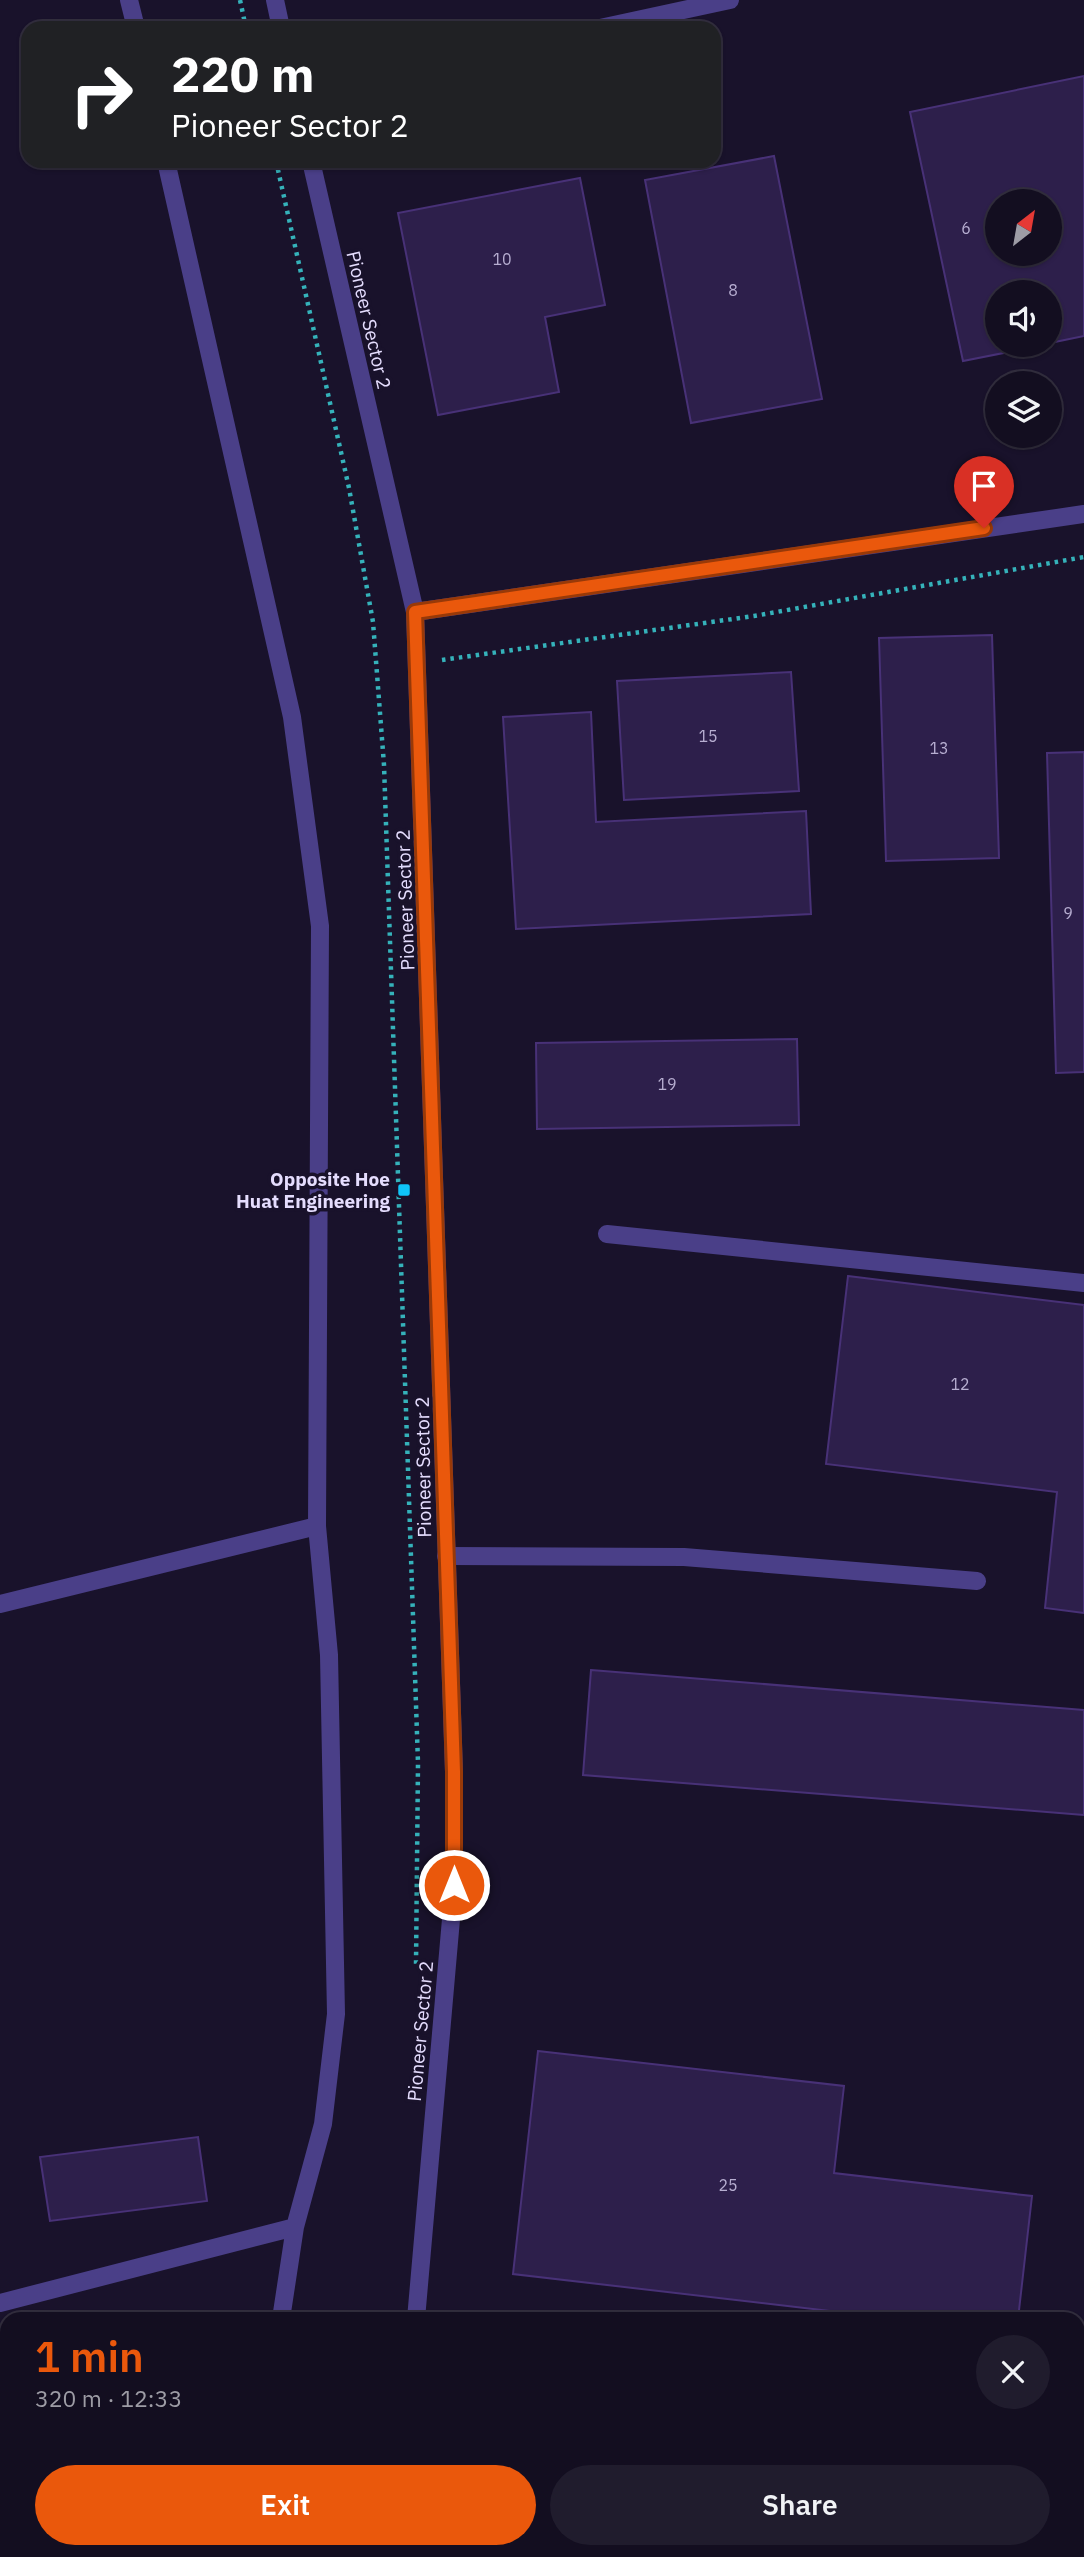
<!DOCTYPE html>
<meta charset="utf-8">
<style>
:root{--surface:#130e20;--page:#201c2d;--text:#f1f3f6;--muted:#9d9ca5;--line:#322e3e;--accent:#ea580c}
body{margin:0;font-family:"IBM Plex Sans",sans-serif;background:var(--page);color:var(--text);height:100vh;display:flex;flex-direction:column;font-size:26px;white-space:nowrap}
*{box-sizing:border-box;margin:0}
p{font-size:23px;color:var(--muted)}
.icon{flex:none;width:38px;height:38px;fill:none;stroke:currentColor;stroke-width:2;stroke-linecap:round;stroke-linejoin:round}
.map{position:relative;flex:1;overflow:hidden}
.drawer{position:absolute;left:0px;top:2312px;width:1085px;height:247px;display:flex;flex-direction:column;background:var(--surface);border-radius:21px 21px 0 0;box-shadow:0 2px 5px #0004,0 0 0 2px var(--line)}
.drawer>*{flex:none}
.hud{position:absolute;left:21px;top:21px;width:700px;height:147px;border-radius:21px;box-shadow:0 2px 5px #0004,0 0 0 2px var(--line);background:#202124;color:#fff;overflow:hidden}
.needle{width:46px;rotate:31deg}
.controls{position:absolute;left:985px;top:189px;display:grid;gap:14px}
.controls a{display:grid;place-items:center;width:77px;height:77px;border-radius:50%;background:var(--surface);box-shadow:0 2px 5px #0004,0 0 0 2px var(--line);font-size:35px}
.pin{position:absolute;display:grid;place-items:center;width:60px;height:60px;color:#fff;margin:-72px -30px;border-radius:50% 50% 50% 0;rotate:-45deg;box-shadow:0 0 7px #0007}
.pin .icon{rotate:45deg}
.me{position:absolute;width:77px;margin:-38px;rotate:0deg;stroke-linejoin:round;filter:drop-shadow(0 0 5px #0008)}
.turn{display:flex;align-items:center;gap:24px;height:147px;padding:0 35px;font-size:32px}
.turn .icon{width:91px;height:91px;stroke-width:2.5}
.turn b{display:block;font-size:49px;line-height:60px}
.round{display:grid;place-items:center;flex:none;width:74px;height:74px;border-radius:37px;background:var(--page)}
.headline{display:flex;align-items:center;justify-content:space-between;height:119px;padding:0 35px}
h1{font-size:42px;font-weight:600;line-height:52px;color:var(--accent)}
.cta{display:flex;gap:14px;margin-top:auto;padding:14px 35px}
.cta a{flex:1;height:80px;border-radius:42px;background:var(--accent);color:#fff;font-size:28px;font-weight:600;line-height:80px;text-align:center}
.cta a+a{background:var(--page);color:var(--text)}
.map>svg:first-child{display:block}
</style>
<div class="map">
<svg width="1084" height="2557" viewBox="0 0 1084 2557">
<rect width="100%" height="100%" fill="#19122b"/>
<path fill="#2d1f4b" stroke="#483177" stroke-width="2" fill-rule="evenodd" d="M1084 76V336L1050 343V292H998V345H1044L963 361 910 112ZM998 201H1050V254H998Z
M774 156 822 399 691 423 645 180Z
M580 178 605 305 545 317 559 392 438 415 398 213Z
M992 635 999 858 886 861 879 638Z
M791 672 799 791 624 800 617 681Z
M591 712 596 822 806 811 811 914 516 929 503 717Z
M1084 752V1072L1056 1073 1047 753Z
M797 1039 799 1125 537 1129 536 1043Z
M848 1276 1084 1305V1613L1045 1608 1057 1492 826 1464Z
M591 1670 1084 1710V1815L583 1775Z
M538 2051 844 2086 834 2173 1032 2196 1018 2319H898L513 2274Z
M198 2137 207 2201 50 2221 40 2157Z"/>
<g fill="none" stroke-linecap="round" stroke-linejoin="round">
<path stroke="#35b2ba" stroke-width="4.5" stroke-dasharray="3.5 5" stroke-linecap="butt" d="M240 0 246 28
M276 161 349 488 373 622 384 765 418 1763 416 1965
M442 660 754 616 1084 557"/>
<path stroke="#4a3f88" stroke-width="18" d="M129 0 136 28
M600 28 730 0
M166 161 292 717 320 926 317 1526 329 1655 336 2014 323 2124 295 2227 281 2319
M607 1234 1084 1283
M446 1556 684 1557 977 1581
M0 1604 317 1526
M0 2303 295 2227
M245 2557 246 2552"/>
<path stroke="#4a3f88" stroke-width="18" d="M275 0 281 28
M311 161 415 612 454 1772V1885L416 2319
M415 612 1084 514
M395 2557 396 2552"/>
</g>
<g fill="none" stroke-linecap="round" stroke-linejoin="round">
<defs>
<path id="route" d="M454 1885V1772L415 612 984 528"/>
</defs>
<use href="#route" stroke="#983908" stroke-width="18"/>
<use href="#route" stroke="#ea580c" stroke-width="12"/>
</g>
<rect fill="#0fc4f8" stroke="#19122b" stroke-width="2.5" x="397" y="1183" width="14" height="14" rx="3.5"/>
<g text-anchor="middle" stroke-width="7" stroke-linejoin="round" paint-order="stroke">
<g font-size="16" fill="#b7aed1">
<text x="966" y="234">6</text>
<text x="502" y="265">10</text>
<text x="733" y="296">8</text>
<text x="708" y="742">15</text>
<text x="939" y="754">13</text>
<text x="1068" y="919">9</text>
<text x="667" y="1090">19</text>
<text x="960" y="1390">12</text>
<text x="728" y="2191">25</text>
</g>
<g font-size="19" fill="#e5ddfe" stroke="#19122b">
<text transform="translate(369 320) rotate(77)" y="7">Pioneer Sector 2</text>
<text transform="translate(405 900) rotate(-92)" y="7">Pioneer Sector 2</text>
<text transform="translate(423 1467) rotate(-91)" y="7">Pioneer Sector 2</text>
<text transform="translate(420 2031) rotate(-85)" y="7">Pioneer Sector 2</text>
</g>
<g font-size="19" font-weight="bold" fill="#e5ddfe" stroke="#19122b" text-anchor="end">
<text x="390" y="1186">Opposite Hoe<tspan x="390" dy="22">Huat Engineering</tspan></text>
</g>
</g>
</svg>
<div class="controls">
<a><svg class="needle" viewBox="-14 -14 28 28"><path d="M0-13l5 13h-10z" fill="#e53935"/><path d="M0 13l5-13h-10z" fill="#9d9ca5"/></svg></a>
<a><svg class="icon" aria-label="sound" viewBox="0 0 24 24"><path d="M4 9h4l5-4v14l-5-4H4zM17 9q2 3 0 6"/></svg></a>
<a><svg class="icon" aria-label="layers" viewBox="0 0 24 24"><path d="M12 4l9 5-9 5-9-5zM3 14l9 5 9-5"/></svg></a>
</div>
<div class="pin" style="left:984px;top:528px;background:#d93025"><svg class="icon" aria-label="arrive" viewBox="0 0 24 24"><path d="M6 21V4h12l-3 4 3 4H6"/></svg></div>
<svg class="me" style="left:454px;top:1885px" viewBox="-20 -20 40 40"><circle r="17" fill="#ea580c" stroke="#fff" stroke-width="3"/><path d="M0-11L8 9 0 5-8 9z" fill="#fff"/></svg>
<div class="hud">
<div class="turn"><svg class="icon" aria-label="right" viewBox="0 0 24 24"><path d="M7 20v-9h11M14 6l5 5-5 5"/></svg><div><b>220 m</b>Pioneer Sector 2</div></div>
</div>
<section class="drawer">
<div class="headline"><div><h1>1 min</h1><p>320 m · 12:33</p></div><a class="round"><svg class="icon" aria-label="close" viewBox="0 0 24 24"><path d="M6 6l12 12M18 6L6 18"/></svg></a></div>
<div class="cta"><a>Exit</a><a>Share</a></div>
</section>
</div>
